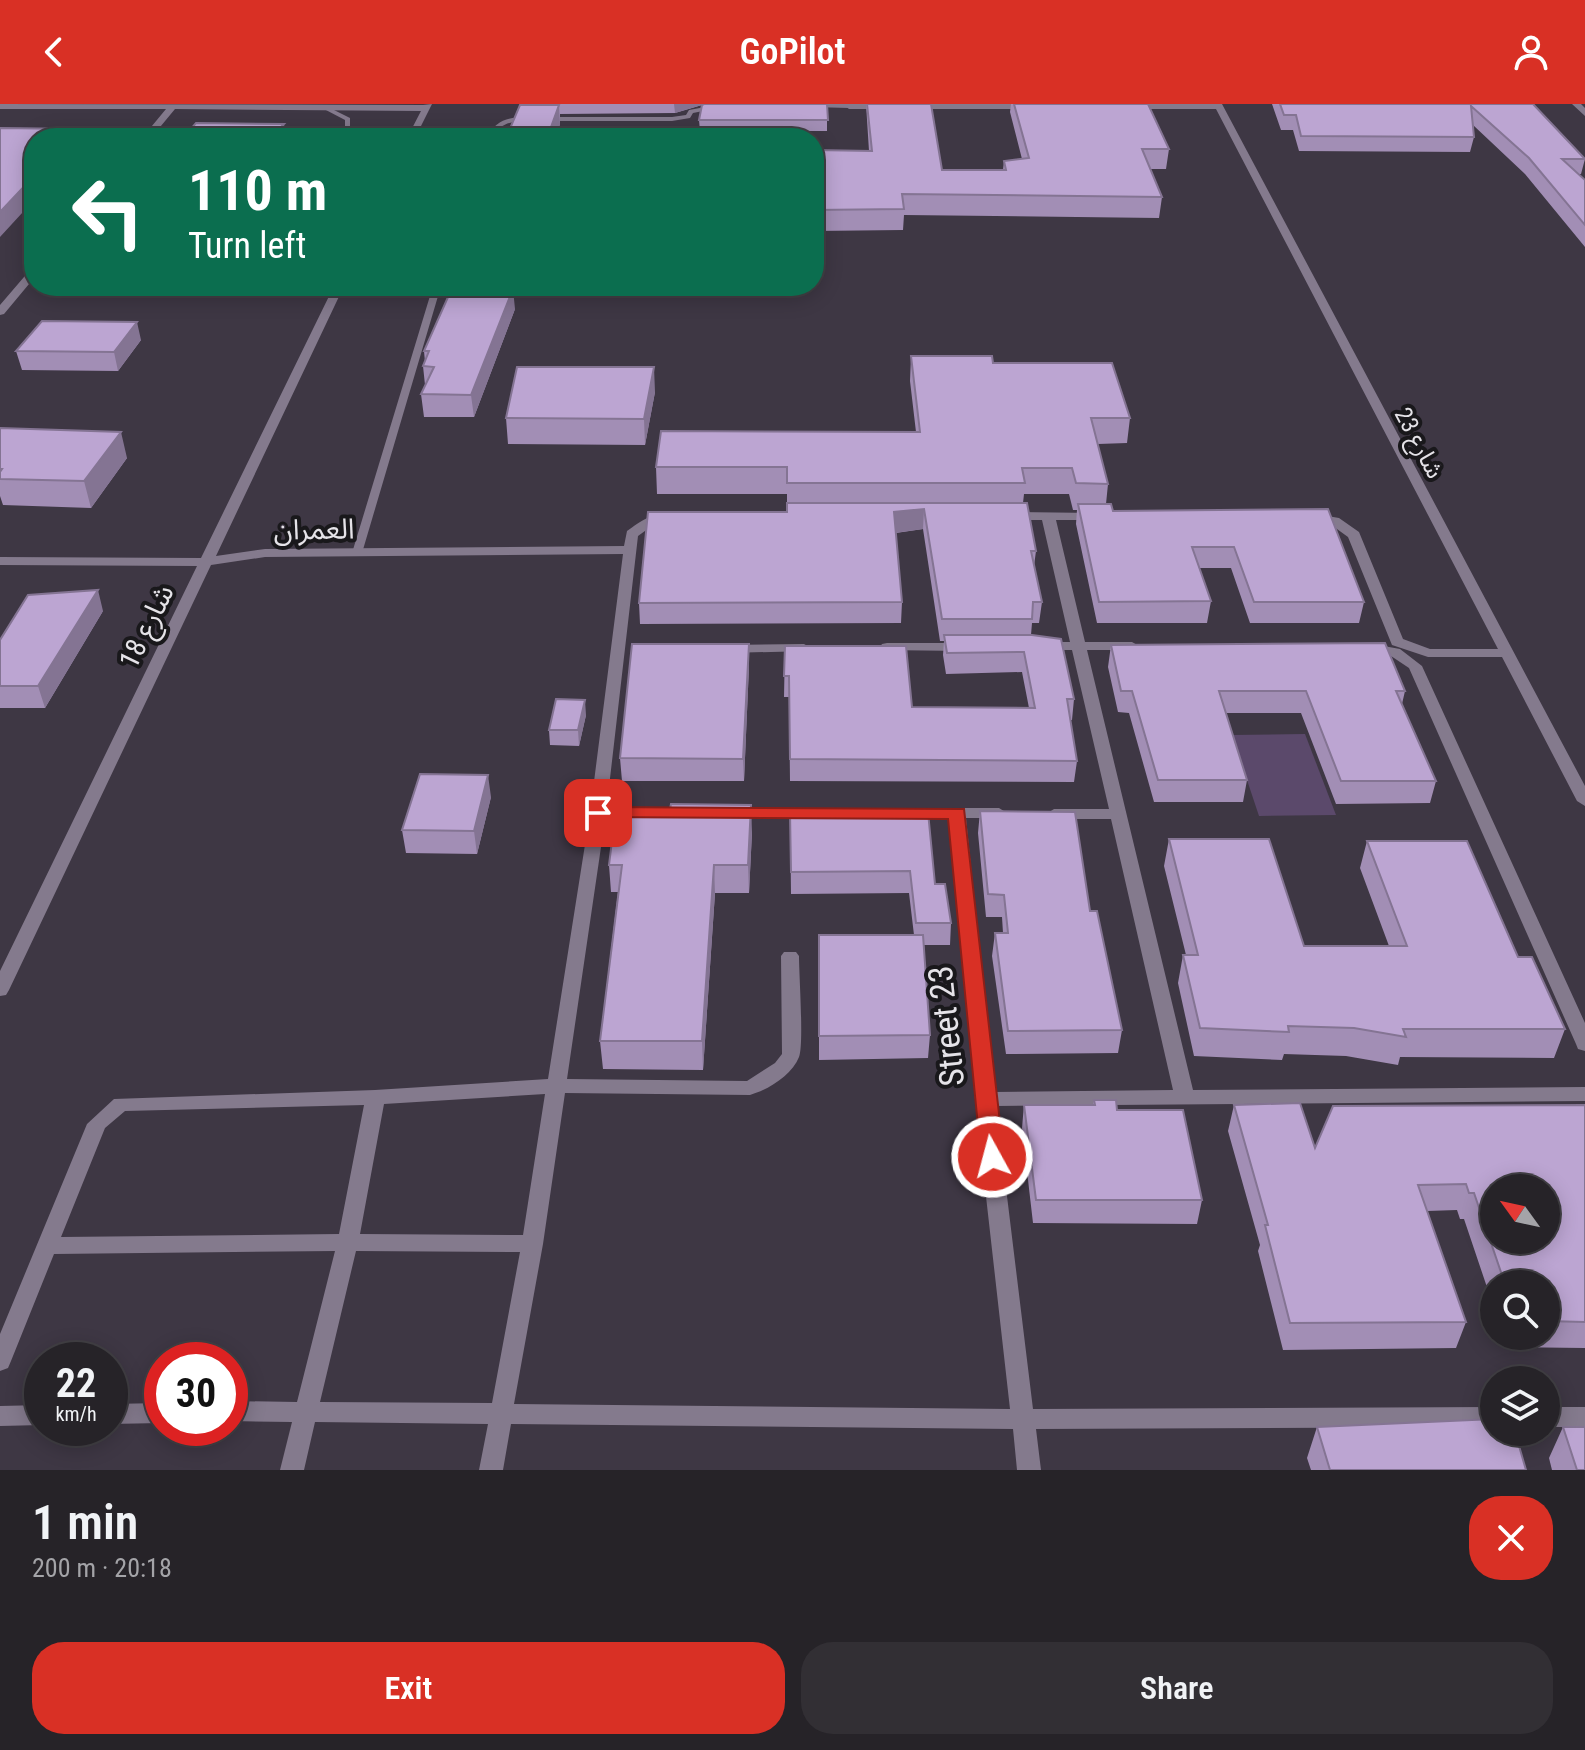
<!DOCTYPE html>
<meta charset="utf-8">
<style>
:root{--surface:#262328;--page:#322f34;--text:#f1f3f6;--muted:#a4a4a8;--line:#424045;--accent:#d93025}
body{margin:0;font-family:"Roboto Condensed","Noto Sans Arabic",sans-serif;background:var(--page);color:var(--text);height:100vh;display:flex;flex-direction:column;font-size:30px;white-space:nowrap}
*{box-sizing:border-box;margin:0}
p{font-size:26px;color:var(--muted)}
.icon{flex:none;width:44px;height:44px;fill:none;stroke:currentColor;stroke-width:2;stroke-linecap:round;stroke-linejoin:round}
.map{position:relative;height:1366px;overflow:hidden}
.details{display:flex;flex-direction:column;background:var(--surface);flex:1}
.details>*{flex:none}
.top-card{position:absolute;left:24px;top:24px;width:800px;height:168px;border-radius:32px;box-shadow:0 4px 20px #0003,0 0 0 2px var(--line);background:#0b6e4f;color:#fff;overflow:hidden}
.needle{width:52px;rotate:303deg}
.fabs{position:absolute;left:1480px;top:1070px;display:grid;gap:16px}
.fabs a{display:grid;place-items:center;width:80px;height:80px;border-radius:50%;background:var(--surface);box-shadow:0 4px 20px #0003,0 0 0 2px var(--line);font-size:40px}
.speed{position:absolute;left:24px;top:1238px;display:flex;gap:16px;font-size:40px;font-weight:700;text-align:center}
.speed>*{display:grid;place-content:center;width:104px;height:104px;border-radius:50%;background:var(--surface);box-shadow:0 4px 20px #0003,0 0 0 2px var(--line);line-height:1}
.speed small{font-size:20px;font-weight:400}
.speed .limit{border:12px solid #d22;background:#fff;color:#111}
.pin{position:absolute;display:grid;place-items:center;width:68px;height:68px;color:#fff;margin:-34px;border-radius:16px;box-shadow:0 4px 12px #0006}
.me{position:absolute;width:88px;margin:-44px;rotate:353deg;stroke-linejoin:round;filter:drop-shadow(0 0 6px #0008)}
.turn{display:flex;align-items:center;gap:28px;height:168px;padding:0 32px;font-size:36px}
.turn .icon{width:104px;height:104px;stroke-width:2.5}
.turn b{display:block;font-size:56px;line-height:68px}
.round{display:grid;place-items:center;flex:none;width:84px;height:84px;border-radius:32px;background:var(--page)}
.summary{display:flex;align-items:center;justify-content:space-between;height:136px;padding:0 32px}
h1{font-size:48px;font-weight:600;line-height:60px}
.action{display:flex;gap:16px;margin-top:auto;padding:16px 32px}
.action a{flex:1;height:92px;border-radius:32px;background:var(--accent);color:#fff;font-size:32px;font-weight:600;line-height:92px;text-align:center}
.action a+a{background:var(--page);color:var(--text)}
header{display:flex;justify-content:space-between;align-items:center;height:104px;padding:0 32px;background:var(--accent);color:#fff;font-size:36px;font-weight:600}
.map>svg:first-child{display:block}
</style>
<header><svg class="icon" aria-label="back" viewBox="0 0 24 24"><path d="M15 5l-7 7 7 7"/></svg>GoPilot<svg class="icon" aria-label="person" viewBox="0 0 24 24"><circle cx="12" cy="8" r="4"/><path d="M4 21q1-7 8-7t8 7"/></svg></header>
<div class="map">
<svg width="1585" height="1366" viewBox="0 0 1585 1366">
<rect width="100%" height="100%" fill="#322f36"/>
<path fill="#3e3744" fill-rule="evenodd" d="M0 0H1585V1366H0ZM34 34H814V182H34ZM1494 1084H1546V1136H1494ZM1494 1180H1546V1232H1494ZM42 1256H110V1324H42ZM162 1256H230V1324H162ZM1494 1276H1546V1328H1494Z"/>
<path fill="#5b496b" d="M1305 630 1336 711 1259 712 1232 631Z"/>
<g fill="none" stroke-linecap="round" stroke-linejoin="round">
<path fill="#847a8d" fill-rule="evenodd" d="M814 0H849L852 2 849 4 812 3V1Z
M716 1 719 3 718 4 693 9 690 14 672 17H546L543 15 546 13H672L686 11 689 6Z
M324 3H328L350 14V32L345 31V16L324 5Z
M528 13 530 14V16C513 18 501 17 492 34H486C496 16 508 13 528 13Z
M433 182H441L362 449 361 451H353L352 449Z"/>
<path fill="#847a8d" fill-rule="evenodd" d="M0 0 423 1 432 0 415 34H407L421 7 175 5 151 34H142L166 5H0Z
M847 0H887L889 2 885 5H849L845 2Z
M911 0H1031L1033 2 1029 5H913L909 2Z
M1126 0H1222L1585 682V702L1577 697 1502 553H1428L1392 541 1348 433 1330 420 1305 416 1304 413 1310 409 1339 414 1359 428 1403 535 1430 545H1498L1216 5H1129L1125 2Z
M1572 0H1581L1585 4V12Z
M34 165V174L4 210 0 211V201L30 166Z
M334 182H344L216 452 265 445 624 442 627 427C641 417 657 404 674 414L672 417 656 419 638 432 606 709 567 975 747 977 775 959 782 950 781 852 784 848H796L799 852C799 870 804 941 799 953 792 971 768 986 750 991L565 989 543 1140 514 1300 1010 1305 975 995 949 714H906L898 709 906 704H999L1007 709 999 714H966L994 988 1173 986 1111 715H1054L1046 710 1054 705H1109L1072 546H1043L1036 542 1043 538H1070L1042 416H1010L1004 412 1010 408 1095 409 1100 410V416H1056L1085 538H1132L1139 542 1132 546H1087L1193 986 1585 983V997L996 1002 1033 1305 1494 1303V1323L1036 1325 1041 1366H1017L1013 1325 511 1320 503 1366H479L488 1320 315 1318 304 1366H280L292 1318 230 1317V1297L297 1298 335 1147 54 1150 11 1257 8 1264 0 1267V1230L87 1020 114 995 375 986 548 975 590 709 623 450 265 453 211 461 9 886 6 891 0 892V867L197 462 0 461V453L201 454ZM545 990 523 1131 360 1130 384 1000ZM364 1001 339 1130 61 1133 105 1024 125 1007ZM356 1147 520 1148 492 1299 320 1298Z
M887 539H964L971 543 964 547 882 546 880 543 882 540Z
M1367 539 1400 545 1422 562 1585 919V947L1578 945 1576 940 1409 564 1391 552 1362 546 1360 543Z
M804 540 811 544 809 547 727 549 720 545 727 541Z
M730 704H811L819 709 811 714 724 713 722 709 724 705Z
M162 1299V1319L110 1320V1300Z
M42 1301V1321L0 1322V1302Z
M1546 1303H1585V1323H1546Z"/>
</g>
<path fill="#a28eb5" d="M524 0H827V27H700L699 16 702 1 675 9 560 10V20L556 34H506Z
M866 0H931L942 66H1003L1004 57 1022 55 1010 8 1011 0H1148L1169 45 1166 65H1150L1162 93 1159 114 904 111 903 126 814 127V46L869 47Z
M1272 0H1533L1585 55 1581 70H1579L1585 76V143L1525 70 1473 21 1474 33 1470 48 1299 47 1293 26H1281Z
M515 205 474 313H424L421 290 425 281 423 262 425 258 424 247Z
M141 236 118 267 22 266 16 247Z
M911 252 993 259 1130 314 1127 339 1098 340 1108 380 1106 400 1113 407 1328 405 1364 498 1359 519H1250L1231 464H1199L1211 497 1207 519H1097L1076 420 1077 406H1073L1069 390H1024L1023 399 1036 447 1034 462 1042 498 1039 519H1032L1031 531 1074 595 1072 616H1070L1077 657 1074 678 790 677 789 593H784L785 542 912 603 1029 604 1022 568 946 570 943 551 944 537H940L923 425 896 429 902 498 901 519 640 520 639 499 787 408V390H657L656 363 916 328 910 277Z
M655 288 645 341 508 340 506 314Z
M0 324 127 354 91 404 3 401 0 392Z
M103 507 45 604H0V536Z
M1111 541 1405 587 1402 600 1436 677 1430 699 1336 700 1301 609H1226L1247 676 1243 698H1154L1129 609 1118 608 1108 563Z
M749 562 744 677H622L620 654Z
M586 611 579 642 550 641 549 626Z
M491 693 477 750 406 749 402 726Z
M670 705 752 728 749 789H715L703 966 603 965 600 937 618 788H611L609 761Z
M980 707 1090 807 1122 926 1118 949 1006 950 992 852 995 829H1003L1002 813H986L978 729Z
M790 708 935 780 951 819 950 841H924L930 931 928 954 819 956V831H914L909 789 791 790Z
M1169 735 1304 842H1389L1360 764 1367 737 1518 853 1565 925 1554 954 1400 953 1398 961 1346 952 1284 950 1282 956 1194 952 1178 879 1183 851H1186L1164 762Z
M1094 996 1117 1006 1202 1096 1197 1120 1033 1119 1022 1024 1024 1001H1093Z
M1234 1001 1315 1044 1585 1001V1244L1507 1243 1503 1232H1546V1180H1494V1204L1464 1115H1460L1457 1106 1427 1107 1466 1218 1456 1244 1283 1246 1258 1147 1260 1141 1228 1027Z
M1317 1323 1526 1366H1311L1307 1354Z
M1563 1323 1585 1366H1552L1549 1354Z"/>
<path fill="#847493" d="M674 0H705L675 9Z
M559 1 560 20 556 34H547Z
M284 20 286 33 285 34H270Z
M79 25 81 34H70Z
M34 72V96L0 133V108Z
M513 185 515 205 474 313 471 291Z
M137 218 141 236 118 267 114 248Z
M654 263 655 288 645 341 644 315Z
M121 328 127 354 91 404 84 377Z
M924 405 923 425 894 429V408Z
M98 486 103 507 45 604 38 582Z
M749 540V562L744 677 743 655Z
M585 596 586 611 579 642 578 626Z
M488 671 491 693 477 750 474 727Z
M751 701 752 728 749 789 748 761Z
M714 761 715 789 703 966 702 937Z"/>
<path fill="#bca5d2" stroke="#847493" stroke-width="2" fill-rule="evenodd" d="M704 0H827L828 16H699L702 1Z
M867 0H931L942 66H1006L1004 57 1029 54 1014 0H1148L1169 45H1142L1162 93 902 90 904 105 814 106V46L872 47Z
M1280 0H1533L1585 55H1562L1585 76V121L1529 54 1471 2 1474 33 1301 32 1296 11H1284Z
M520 1H559L547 34H506Z
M196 19 284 20 270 34H183Z
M0 24 79 25 70 34H34V72L0 108Z
M452 184 513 185 471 291 421 290 434 263 423 262 429 247H424Z
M42 217 137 218 114 248 16 247Z
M911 252H992L993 259H1112L1130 314H1091L1108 380 1076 379 1072 364H1022L1025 379H787V363H656L661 327 920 328Z
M517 263H654L644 315 506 314Z
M0 324 121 328 84 377 0 375V368L2 365H0Z
M787 399H1027L1036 447H1031L1042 498H1033L1032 515H942L924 405 894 408 902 498 639 499 648 408H787Z
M1078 400H1111L1113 407 1328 405 1364 498H1254L1234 443H1192L1211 497 1099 498Z
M98 486 38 582H0V536L28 491Z
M944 531H1032L1061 535 1074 595H1067L1077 657 790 655 789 572H784L785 542H906L912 603 1035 604 1024 548 947 549Z
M1385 539 1405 587H1396L1436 677H1341L1306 587H1219L1247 676H1158L1132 587H1121L1111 541Z
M632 540H749L743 655 620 654Z
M556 595 585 596 578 626H549Z
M420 670 488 671 474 727 402 726Z
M671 700 751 701 748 761H714L702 937H600L622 761H609L616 705H670Z
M980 707 1075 708 1090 807H1097L1122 926 1008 927 995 829H1008L1004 791 988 790Z
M790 708H928L935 780H945L951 819H916L910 767 791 768Z
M1169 735H1269L1304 842H1407L1367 737H1467L1518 853H1532L1565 925H1403L1406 933 1354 924 1288 922 1289 928 1200 924 1183 851H1198Z
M819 831H923L930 931 819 932Z
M1094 996H1116L1117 1006H1183L1202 1096H1036L1024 1001H1095Z
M1300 999 1315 1044 1333 1002 1585 1001V1218L1546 1217V1180H1505L1474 1089H1469L1466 1080 1418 1081 1466 1218 1290 1219 1265 1121H1268L1234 1001ZM1494 1084H1546V1136H1494Z
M1494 1315V1328H1515L1526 1366H1330L1317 1323Z
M1563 1323H1585V1366H1577Z"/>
<path fill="#d93025" stroke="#8d1f18" stroke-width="2" d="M598 703 964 705 1004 1053 1000 1060H984L981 1053 948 715 591 713 589 709Z"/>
<g text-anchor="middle" stroke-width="8" stroke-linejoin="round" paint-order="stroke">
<g font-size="24" fill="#e5e3e8" stroke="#19181b">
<text transform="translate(1419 339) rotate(62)" y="8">شارع 23</text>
</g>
<g font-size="28" fill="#e5e3e8" stroke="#19181b">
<text transform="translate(314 425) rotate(-1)" y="10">العمران</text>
<text transform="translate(146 522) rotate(-64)" y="10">شارع 18</text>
</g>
<g font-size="34" fill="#e5e3e8" stroke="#19181b">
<text transform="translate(946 922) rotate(-96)" y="12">Street 23</text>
</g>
</g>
</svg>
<div class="fabs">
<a><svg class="needle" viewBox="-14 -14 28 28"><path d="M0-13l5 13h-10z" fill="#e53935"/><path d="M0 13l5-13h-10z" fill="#a4a4a8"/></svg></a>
<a><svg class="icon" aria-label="search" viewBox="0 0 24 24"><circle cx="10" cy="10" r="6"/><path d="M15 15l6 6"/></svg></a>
<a><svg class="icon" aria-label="layers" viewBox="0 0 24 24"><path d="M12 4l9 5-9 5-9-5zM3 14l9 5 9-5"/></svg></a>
</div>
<div class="speed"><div>22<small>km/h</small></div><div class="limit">30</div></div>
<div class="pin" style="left:598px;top:709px;background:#d93025"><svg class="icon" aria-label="arrive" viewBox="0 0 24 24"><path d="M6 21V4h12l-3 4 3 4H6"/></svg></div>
<svg class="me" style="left:992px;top:1053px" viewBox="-20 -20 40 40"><circle r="17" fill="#d93025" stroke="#fff" stroke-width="3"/><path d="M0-11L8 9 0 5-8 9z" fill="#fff"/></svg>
<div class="top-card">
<div class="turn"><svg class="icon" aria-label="left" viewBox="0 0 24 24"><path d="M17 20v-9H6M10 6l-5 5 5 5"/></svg><div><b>110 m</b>Turn left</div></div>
</div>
</div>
<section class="details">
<div class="summary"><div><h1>1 min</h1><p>200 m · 20:18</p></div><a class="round" style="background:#d93025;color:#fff"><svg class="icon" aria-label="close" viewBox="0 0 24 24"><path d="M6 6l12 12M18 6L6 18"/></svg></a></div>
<div class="action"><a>Exit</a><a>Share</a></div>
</section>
